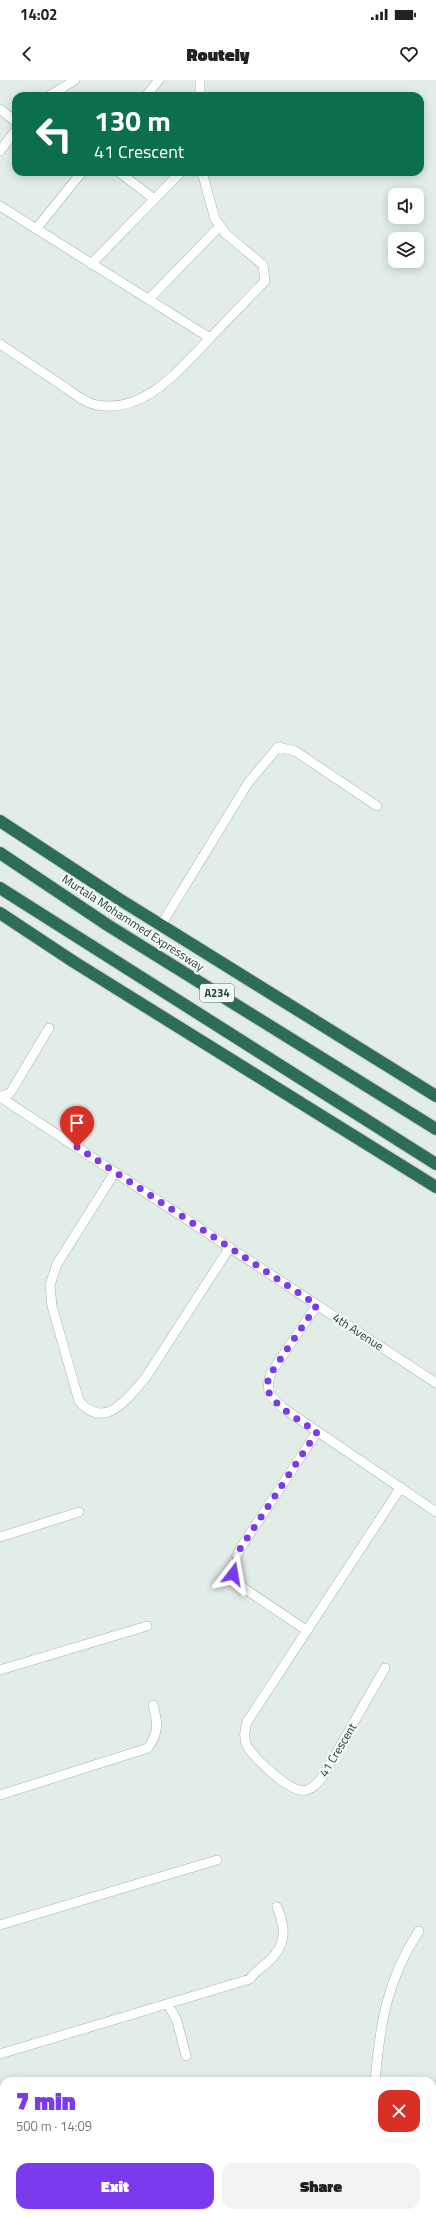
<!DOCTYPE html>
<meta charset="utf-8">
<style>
:root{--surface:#fff;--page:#f2f2f2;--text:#222;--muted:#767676;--accent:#7c3aed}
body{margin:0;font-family:"Titillium Web",sans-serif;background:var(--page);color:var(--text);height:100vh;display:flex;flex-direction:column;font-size:15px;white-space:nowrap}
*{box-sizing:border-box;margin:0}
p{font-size:13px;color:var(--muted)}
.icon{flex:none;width:22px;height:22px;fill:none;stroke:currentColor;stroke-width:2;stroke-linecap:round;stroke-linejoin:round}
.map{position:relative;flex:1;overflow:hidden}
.details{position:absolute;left:0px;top:1997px;width:436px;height:140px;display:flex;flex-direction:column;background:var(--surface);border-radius:12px 12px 0 0;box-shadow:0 2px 10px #0003}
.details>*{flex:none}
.banner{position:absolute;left:12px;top:12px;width:412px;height:84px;border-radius:12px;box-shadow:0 2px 10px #0003;background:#0b6e4f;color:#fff;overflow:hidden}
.controls{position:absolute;left:388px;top:108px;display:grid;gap:8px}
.controls a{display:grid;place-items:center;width:36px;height:36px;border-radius:8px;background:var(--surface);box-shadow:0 2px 10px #0003;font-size:20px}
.pin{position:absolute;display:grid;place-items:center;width:34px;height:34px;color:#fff;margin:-41px -17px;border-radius:50% 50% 50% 0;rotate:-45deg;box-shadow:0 0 4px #0007}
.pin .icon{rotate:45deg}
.me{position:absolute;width:44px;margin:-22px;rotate:14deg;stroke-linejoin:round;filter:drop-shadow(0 0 3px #0008)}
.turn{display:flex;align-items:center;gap:14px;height:84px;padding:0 16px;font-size:18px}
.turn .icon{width:52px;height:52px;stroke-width:2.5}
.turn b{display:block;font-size:28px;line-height:34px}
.round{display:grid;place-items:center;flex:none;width:42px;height:42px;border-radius:12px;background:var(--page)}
.head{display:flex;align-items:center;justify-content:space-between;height:68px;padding:0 16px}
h1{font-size:24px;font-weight:800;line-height:30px;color:var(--accent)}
.button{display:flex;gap:8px;margin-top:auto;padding:8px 16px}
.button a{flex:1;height:46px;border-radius:12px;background:var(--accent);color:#fff;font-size:16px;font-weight:800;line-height:46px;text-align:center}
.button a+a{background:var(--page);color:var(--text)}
.status{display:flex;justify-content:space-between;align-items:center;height:28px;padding:0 20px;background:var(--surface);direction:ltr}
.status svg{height:11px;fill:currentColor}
header{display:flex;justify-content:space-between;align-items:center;height:52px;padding:0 16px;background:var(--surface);font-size:18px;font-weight:800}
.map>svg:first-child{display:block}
</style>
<div class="status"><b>14:02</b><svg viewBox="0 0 49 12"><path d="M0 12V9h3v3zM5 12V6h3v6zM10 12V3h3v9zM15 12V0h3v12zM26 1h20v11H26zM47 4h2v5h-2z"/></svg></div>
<header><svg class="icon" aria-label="back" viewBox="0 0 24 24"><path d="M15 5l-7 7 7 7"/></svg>Routely<svg class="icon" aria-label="heart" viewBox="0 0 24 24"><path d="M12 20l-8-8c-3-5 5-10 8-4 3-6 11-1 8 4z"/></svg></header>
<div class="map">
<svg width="436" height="2137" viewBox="0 0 436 2137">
<rect width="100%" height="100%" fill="#e2ede7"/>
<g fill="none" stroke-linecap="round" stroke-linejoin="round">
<defs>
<path id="minor" d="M200 0V16
M49 16 75 0
M146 16 159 0
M0 29 16 42
M0 71 16 50
M119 92 154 119
M0 126 210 258 265 201 263 185 226 154 215 139 202 92
M36 149 82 92
M91 184 181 92
M149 219 220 146
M0 264C21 278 42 292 63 306 73 313 85 323 97 325 145 334 181 288 210 258
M161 845 248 703 278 667 295 671 377 726
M0 1016 9 1014 12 1010 49 948
M0 1017 436 1303
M115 1092 57 1184 50 1205 52 1226 79 1321C104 1351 128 1319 146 1297L230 1167
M317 1225 271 1293C265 1311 269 1316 283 1328L436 1432
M0 1457 79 1432
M306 1550 245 1509 233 1494 234 1483 240 1469 317 1352
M385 1588 323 1696C318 1702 314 1708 307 1710 292 1715 255 1679 247 1666 243 1658 245 1650 247 1642L401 1407
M0 1590 147 1546
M0 1715 148 1668C159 1652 158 1643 153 1625
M0 1845 217 1780
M168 1924 177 1941 186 1976
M0 1974 250 1899C255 1891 262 1888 268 1882 287 1865 286 1848 277 1827
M375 2001C380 1944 387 1899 419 1851
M432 2067 436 2065
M0 2103 4 2117
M9 2133 10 2137
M361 2137V2133"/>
<path id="highway" d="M0 741 119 819 436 1016
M0 773 109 846 436 1049
M0 808 436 1084
M0 833 74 882 436 1107"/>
</defs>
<use href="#minor" stroke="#a5b5ae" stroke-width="10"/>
<use href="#highway" stroke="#c1c9c6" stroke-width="14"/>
<use href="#minor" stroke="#fff" stroke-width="9"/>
<use href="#highway" stroke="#2c6c58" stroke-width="12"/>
</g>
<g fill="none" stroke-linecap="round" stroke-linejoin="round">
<path stroke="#7c3aed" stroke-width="7" stroke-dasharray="0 12.6" d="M77 1067 317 1225 271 1293C270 1297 267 1302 267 1305 267 1323 304 1343 317 1352L240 1469 234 1483 233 1494"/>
</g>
<g text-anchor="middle" stroke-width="4" stroke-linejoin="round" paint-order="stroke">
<rect fill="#f3f9f5" stroke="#61776e" stroke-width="1" x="200" y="904" width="34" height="18" rx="3"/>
<g font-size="11" font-weight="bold" fill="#223f34">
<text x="217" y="917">A234</text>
</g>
<g font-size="12" fill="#223f34" stroke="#f3f9f5">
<text transform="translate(133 843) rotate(33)" y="4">Murtala Mohammed Expressway</text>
<text transform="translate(358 1252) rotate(33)" y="4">4th Avenue</text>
<text transform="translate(338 1670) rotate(-59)" y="4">41 Crescent</text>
</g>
</g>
</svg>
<div class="controls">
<a><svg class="icon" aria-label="sound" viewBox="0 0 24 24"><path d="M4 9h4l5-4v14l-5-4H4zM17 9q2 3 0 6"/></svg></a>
<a><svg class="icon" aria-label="layers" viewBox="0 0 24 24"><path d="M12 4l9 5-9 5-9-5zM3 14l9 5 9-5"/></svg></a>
</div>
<div class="pin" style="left:77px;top:1067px;background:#d93025"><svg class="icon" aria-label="arrive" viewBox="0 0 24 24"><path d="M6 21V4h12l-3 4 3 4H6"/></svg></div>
<svg class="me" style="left:233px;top:1494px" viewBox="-20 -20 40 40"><path d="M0-17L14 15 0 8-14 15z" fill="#7c3aed" stroke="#fff" stroke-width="4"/></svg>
<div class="banner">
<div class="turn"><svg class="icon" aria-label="left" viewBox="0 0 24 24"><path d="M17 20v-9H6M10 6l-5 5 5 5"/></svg><div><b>130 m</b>41 Crescent</div></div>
</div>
<section class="details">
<div class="head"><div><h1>7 min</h1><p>500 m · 14:09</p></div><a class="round" style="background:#d93025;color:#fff"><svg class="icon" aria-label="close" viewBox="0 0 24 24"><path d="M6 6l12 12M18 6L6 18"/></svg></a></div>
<div class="button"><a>Exit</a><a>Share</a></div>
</section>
</div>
